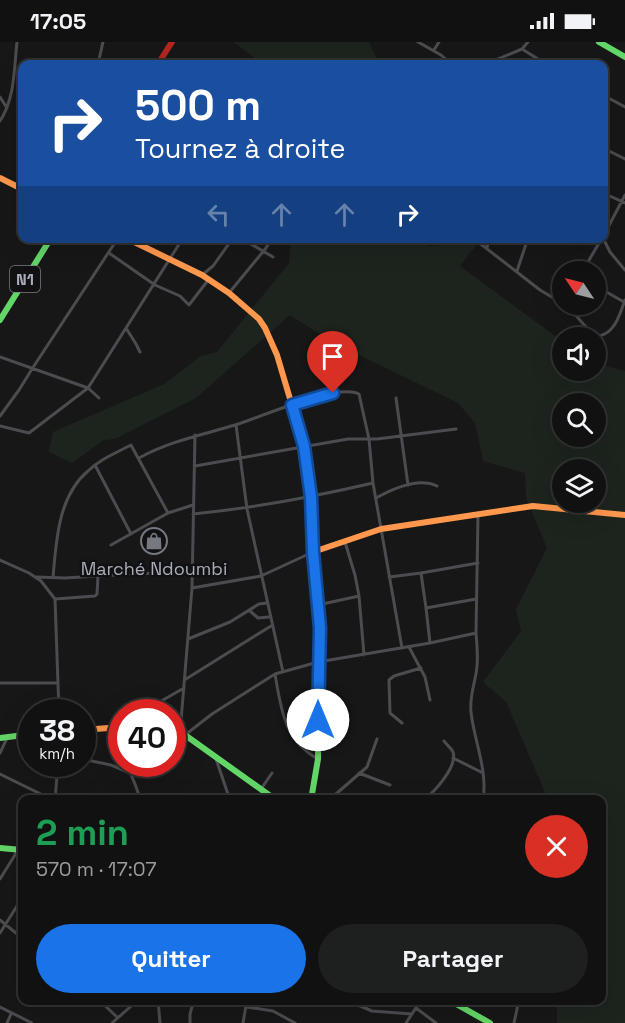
<!DOCTYPE html>
<html lang="fr">
<meta charset="utf-8">
<style>
:root{--surface:#111;--page:#1e1f1f;--text:#f1f3f6;--muted:#9c9d9f;--line:#303131;--accent:#1a73e8}
body{margin:0;font-family:"Space Grotesk",sans-serif;background:var(--page);color:var(--text);height:100vh;display:flex;flex-direction:column;font-size:22px;white-space:nowrap}
*{box-sizing:border-box;margin:0}
p{font-size:20px;color:var(--muted)}
.icon{flex:none;width:33px;height:33px;fill:none;stroke:currentColor;stroke-width:2;stroke-linecap:round;stroke-linejoin:round}
.map{position:relative;flex:1;overflow:hidden}
.drawer{position:absolute;left:18px;top:753px;width:588px;height:210px;display:flex;flex-direction:column;background:var(--surface);border-radius:12px;box-shadow:0 6px 24px #0002,0 0 0 2px var(--line)}
.drawer>*{flex:none}
.guide{position:absolute;left:18px;top:18px;width:590px;height:183px;border-radius:12px;box-shadow:0 6px 24px #0002,0 0 0 2px var(--line);background:#1a4fa0;color:#fff;overflow:hidden}
.needle{width:39px;rotate:305deg}
.tools{position:absolute;left:552px;top:219px;display:grid;gap:12px}
.tools a{display:grid;place-items:center;width:54px;height:54px;border-radius:50%;background:var(--surface);box-shadow:0 6px 24px #0002,0 0 0 2px var(--line);font-size:30px}
.speed{position:absolute;left:18px;top:657px;display:flex;gap:12px;font-size:30px;font-weight:700;text-align:center}
.speed>*{display:grid;place-content:center;width:78px;height:78px;border-radius:50%;background:var(--surface);box-shadow:0 6px 24px #0002,0 0 0 2px var(--line);line-height:1}
.speed small{font-size:15px;font-weight:400}
.speed .limit{border:9px solid #d22;background:#fff;color:#111}
.pin{position:absolute;display:grid;place-items:center;width:51px;height:51px;color:#fff;margin:-62px -26px;border-radius:50% 50% 50% 0;rotate:-45deg;box-shadow:0 0 6px #0007}
.pin .icon{rotate:45deg}
.me{position:absolute;width:66px;margin:-33px;rotate:0deg;stroke-linejoin:round;filter:drop-shadow(0 0 4px #0008)}
.turn{display:flex;align-items:center;gap:21px;height:126px;padding:0 18px;font-size:27px}
.turn .icon{width:78px;height:78px;stroke-width:2.5}
.turn b{display:block;font-size:42px;line-height:51px}
.lanes{display:flex;align-items:center;height:57px;padding:0 18px;background:#0003;justify-content:center;gap:30px;direction:ltr}
.lanes .off{opacity:.35}
.round{display:grid;place-items:center;flex:none;width:63px;height:63px;border-radius:32px;background:var(--page)}
.head{display:flex;align-items:center;justify-content:space-between;height:102px;padding:0 18px}
h1{font-size:36px;font-weight:800;line-height:45px;color:#1e9e55}
.primary-button{display:flex;gap:12px;margin-top:auto;padding:12px 18px}
.primary-button a{flex:1;height:69px;border-radius:36px;background:var(--accent);color:#fff;font-size:24px;font-weight:800;line-height:69px;text-align:center}
.primary-button a+a{background:var(--page);color:var(--text)}
.status{display:flex;justify-content:space-between;align-items:center;height:42px;padding:0 30px;background:var(--surface);direction:ltr}
.status svg{height:16px;fill:currentColor}
.map>svg:first-child{display:block}
</style>
<div class="status"><b>17:05</b><svg viewBox="0 0 49 12"><path d="M0 12V9h3v3zM5 12V6h3v6zM10 12V3h3v9zM15 12V0h3v12zM26 1h20v11H26zM47 4h2v5h-2z"/></svg></div>
<div class="map">
<svg width="625" height="981" viewBox="0 0 625 981">
<rect width="100%" height="100%" fill="#171717"/>
<path fill="#1d241e" fill-rule="evenodd" d="M234 0H369L378 19 397 22H262Z
M291 197H409L429 204 478 201 460 224 562 299V328H596V321L625 329V981H557V959L602 958V758L548 757 506 660 483 640 521 589 516 567 547 506 526 456 525 431 483 419 475 381 458 361 334 301 290 273 196 356 115 397 104 398 72 421 49 410 53 390 164 342 201 314 217 310 289 221ZM562 362H596V394H562ZM562 428H596V460H562Z"/>
<g fill="none" stroke-linecap="round" stroke-linejoin="round">
<path stroke="#4b4c50" stroke-width="3" d="M418 0 441 13 451 22
M522 7 546 22
M434 8 439 0
M98 22 103 0
M486 22 522 7 528 0
M603 53 625 65
M0 55 7 66
M0 79C15 56 14 27 17 0
M603 106 625 117
M603 151 625 161
M603 195 625 153
M241 196 273 215
M473 196 540 248 562 261
M531 196 535 198 537 196
M603 196 610 210 625 228
M487 206 489 196
M109 211 155 243 180 254 189 263 209 237
M517 229 528 196
M582 230 602 196
M202 233 213 224 233 196
M596 244 624 260
M229 251 266 206 272 196
M566 262 592 292 599 294C615 291 620 272 625 258
M126 286 136 302 140 310
M0 315 88 346 99 356
M396 356 408 443
M0 374 19 348 32 327 118 196
M236 383 247 467 283 630
M0 384 29 391 88 346 183 196
M139 416C170 399 202 393 235 383 262 375 335 341 359 352L369 397 373 441 402 606
M95 423 131 492
M195 424 348 397H377L456 387
M376 456C392 447 419 435 437 444
M193 472C254 466 313 455 373 441
M345 500 355 533 359 554
M111 503 168 471
M0 518 29 531 41 539 55 557 59 670
M421 531 478 521
M37 535 65 536 98 534
M389 535 421 531 426 566
M53 536C56 500 58 454 88 429 100 417 116 411 131 403L168 471 193 463
M192 546 261 534 313 510
M55 557 95 554 97 552 98 534 193 529
M318 563 359 554 364 613
M250 569 258 576 269 575
M476 591C477 602 478 613 477 624 476 639 469 654 471 670 474 699 488 728 483 758
M188 597 230 580 259 562 267 561
M430 601 426 566 476 557
M409 605 425 635 430 658
M275 632C281 667 284 698 318 717
M186 637 271 584
M0 641H58
M142 670 184 646
M402 681 390 671 389 638 394 634 421 626
M180 691 192 546 195 393
M185 693 212 672 275 632 318 620 430 601 476 591 478 472
M0 711 7 696
M453 716 481 730
M82 717 111 723 130 731
M216 717 230 758
M129 722C129 735 139 744 139 758
M359 731 390 743
M0 732 53 758
M261 747 272 731
M55 758 58 722
M329 758 367 725 377 697
M423 758C434 751 458 724 453 710 452 707 446 702 444 699
M0 837 18 808
M0 878 22 896
M0 891 22 856
M99 958 117 975
M158 958 160 981
M346 958 372 969 412 972
M0 965 32 981
M247 965 273 969 295 981
M416 966 436 981
M7 981 11 972
M112 981 138 958
M190 981V972L194 958
M243 981 247 958
M406 981 421 958
M514 981 519 958"/>
<path stroke="#63d668" stroke-width="6" d="M599 0 625 15
M0 278 51 196
M172 689 185 693 276 758
M0 696 32 692
M311 758 318 717 319 579
M0 806 22 808
M449 958 490 981"/>
<path stroke="#ff974d" stroke-width="6" d="M0 136 22 147
M126 196 202 233 229 251 259 277 265 286 277 313 304 404 311 455 313 510 319 579
M313 510 381 487 533 464 625 473
M82 688 122 685"/>
<path stroke="#b3261e" stroke-width="6" d="M158 22 172 0"/>
</g>
<g fill="none" stroke-linecap="round" stroke-linejoin="round">
<defs>
<path id="route" d="M318 678 320 586 313 510 311 455 304 404 292 363 333 351"/>
</defs>
<use href="#route" stroke="#114b97" stroke-width="15"/>
<use href="#route" stroke="#1a73e8" stroke-width="10"/>
</g>
<defs>
<symbol id="shop-ring" viewBox="-11 -11 22 22"><circle r="9.5" fill="#111113" stroke="#757880" stroke-width="1.5"/><path d="M-5-2.5h2.3a2.7 3.5 0 0 1 5.4 0H5L5.5 6h-11ZM-1.5-2.5h3a1.5 2.3 0 0 0-3 0Z" fill="#757880"/></symbol>
</defs>
<g fill-rule="evenodd">
<use href="#shop-ring" x="139" y="484" width="30" height="30"/>
</g>
<g text-anchor="middle" stroke-width="5" stroke-linejoin="round" paint-order="stroke">
<rect fill="#111113" stroke="#7b7e86" stroke-width="1.5" x="10" y="224" width="30" height="26" rx="4.5"/>
<g font-size="16" font-weight="bold" fill="#a8adb8">
<text x="25" y="243">N1</text>
</g>
<g font-size="18" fill="#a8adb8" stroke="#111113">
<text x="154" y="533">Marché Ndoumbi</text>
</g>
</g>
</svg>
<div class="tools">
<a><svg class="needle" viewBox="-14 -14 28 28"><path d="M0-13l5 13h-10z" fill="#e53935"/><path d="M0 13l5-13h-10z" fill="#9c9d9f"/></svg></a>
<a><svg class="icon" aria-label="sound" viewBox="0 0 24 24"><path d="M4 9h4l5-4v14l-5-4H4zM17 9q2 3 0 6"/></svg></a>
<a><svg class="icon" aria-label="search" viewBox="0 0 24 24"><circle cx="10" cy="10" r="6"/><path d="M15 15l6 6"/></svg></a>
<a><svg class="icon" aria-label="layers" viewBox="0 0 24 24"><path d="M12 4l9 5-9 5-9-5zM3 14l9 5 9-5"/></svg></a>
</div>
<div class="speed"><div>38<small>km/h</small></div><div class="limit">40</div></div>
<div class="pin" style="left:333px;top:351px;background:#d93025"><svg class="icon" aria-label="arrive" viewBox="0 0 24 24"><path d="M6 21V4h12l-3 4 3 4H6"/></svg></div>
<svg class="me" style="left:318px;top:678px" viewBox="-20 -20 40 40"><circle r="19" fill="#fff"/><path d="M0-13L10 11 0 6-10 11z" fill="#1a73e8"/></svg>
<div class="guide">
<div class="turn"><svg class="icon" aria-label="right" viewBox="0 0 24 24"><path d="M7 20v-9h11M14 6l5 5-5 5"/></svg><div><b>500 m</b>Tournez à droite</div></div>
<div class="lanes"><svg class="icon off" aria-label="left" viewBox="0 0 24 24"><path d="M17 20v-9H6M10 6l-5 5 5 5"/></svg><svg class="icon off" aria-label="ahead" viewBox="0 0 24 24"><path d="M12 20V5M6 11l6-6 6 6"/></svg><svg class="icon off" aria-label="ahead" viewBox="0 0 24 24"><path d="M12 20V5M6 11l6-6 6 6"/></svg><svg class="icon" aria-label="right" viewBox="0 0 24 24"><path d="M7 20v-9h11M14 6l5 5-5 5"/></svg></div>
</div>
<section class="drawer">
<div class="head"><div><h1>2 min</h1><p>570 m · 17:07</p></div><a class="round" style="background:#d93025;color:#fff"><svg class="icon" aria-label="close" viewBox="0 0 24 24"><path d="M6 6l12 12M18 6L6 18"/></svg></a></div>
<div class="primary-button"><a>Quitter</a><a>Partager</a></div>
</section>
</div>
